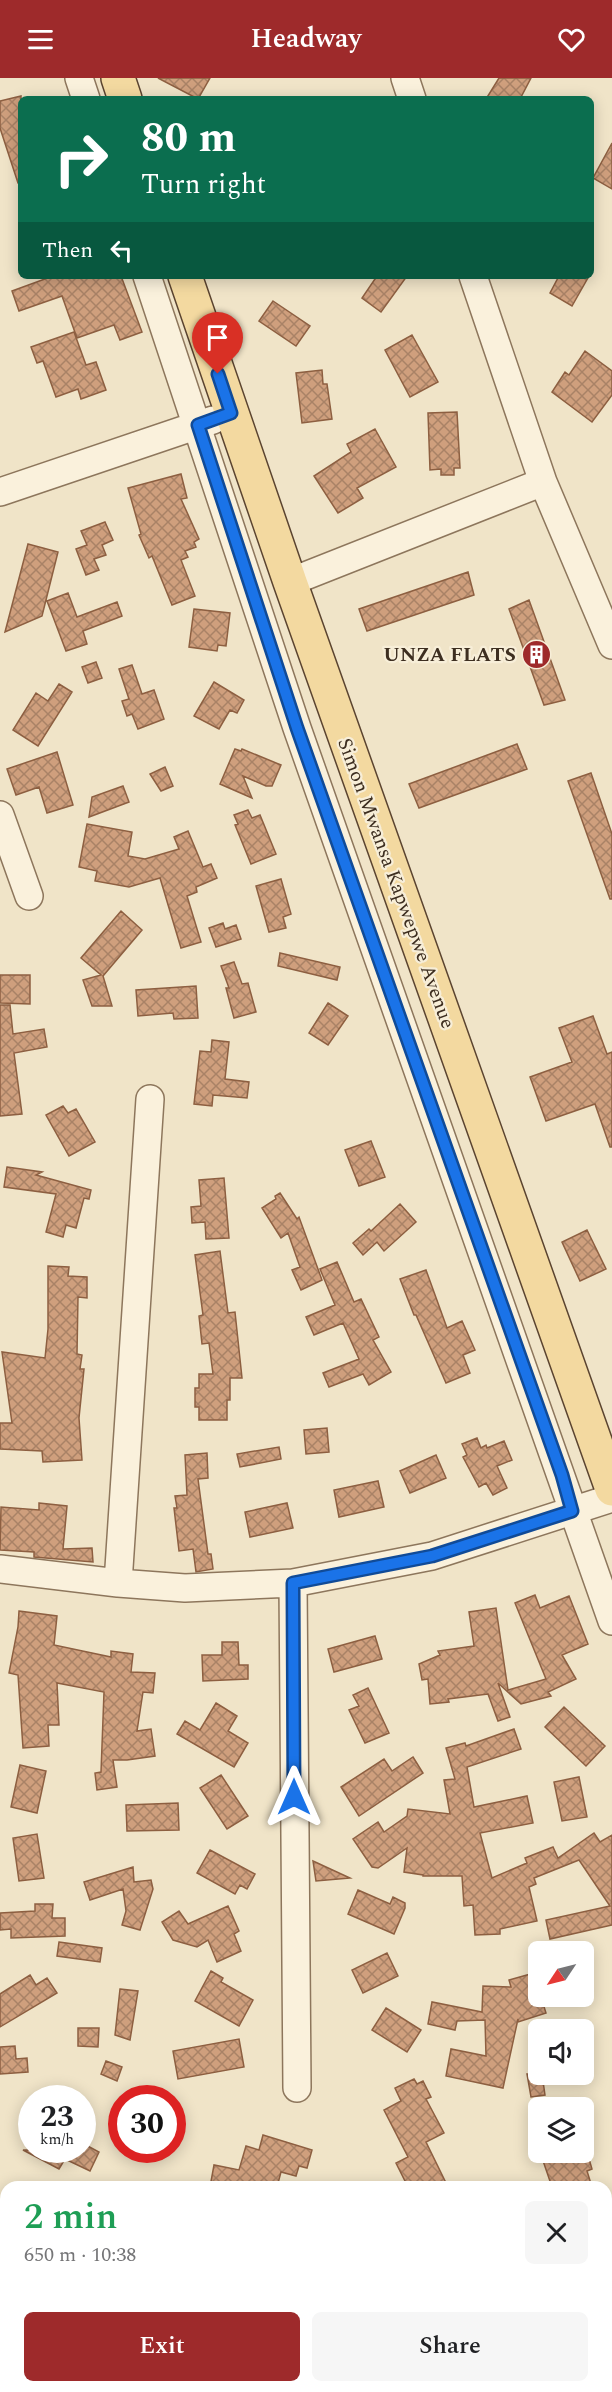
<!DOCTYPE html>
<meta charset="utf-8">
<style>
:root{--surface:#fff;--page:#f6f6f6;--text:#202124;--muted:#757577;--accent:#9e2a2b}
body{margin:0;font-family:Spectral,serif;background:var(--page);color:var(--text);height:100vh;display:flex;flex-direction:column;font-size:22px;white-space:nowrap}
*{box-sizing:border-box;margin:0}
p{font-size:20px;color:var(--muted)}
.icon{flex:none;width:33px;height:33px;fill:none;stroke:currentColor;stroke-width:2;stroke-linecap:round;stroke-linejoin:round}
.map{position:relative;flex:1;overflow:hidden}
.sheet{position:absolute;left:0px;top:2103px;width:612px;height:212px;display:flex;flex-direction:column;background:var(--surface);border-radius:18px 18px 0 0;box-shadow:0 3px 15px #0003}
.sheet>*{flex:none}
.guide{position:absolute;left:18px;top:18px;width:576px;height:183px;border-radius:9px;box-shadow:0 3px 15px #0003;background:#0b6e4f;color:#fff;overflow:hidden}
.needle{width:39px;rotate:235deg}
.fabs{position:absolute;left:528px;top:1863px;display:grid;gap:12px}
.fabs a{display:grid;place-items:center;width:66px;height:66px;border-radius:9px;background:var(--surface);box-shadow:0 3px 15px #0003;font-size:30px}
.speed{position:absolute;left:18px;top:2007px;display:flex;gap:12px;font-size:30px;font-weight:700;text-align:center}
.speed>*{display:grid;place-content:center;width:78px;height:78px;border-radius:50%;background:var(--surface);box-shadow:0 3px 15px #0003;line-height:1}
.speed small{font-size:15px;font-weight:400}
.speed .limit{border:9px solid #d22;background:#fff;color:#111}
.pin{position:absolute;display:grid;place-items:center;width:51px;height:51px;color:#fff;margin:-62px -26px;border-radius:50% 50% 50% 0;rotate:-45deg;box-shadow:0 0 6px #0007}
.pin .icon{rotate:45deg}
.me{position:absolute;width:66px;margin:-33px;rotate:0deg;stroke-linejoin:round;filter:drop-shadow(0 0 4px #0008)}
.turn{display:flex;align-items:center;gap:21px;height:126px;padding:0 24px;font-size:27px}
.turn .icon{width:78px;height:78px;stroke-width:2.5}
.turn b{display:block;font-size:42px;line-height:51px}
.then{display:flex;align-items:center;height:57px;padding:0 24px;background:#0003;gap:12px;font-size:22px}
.round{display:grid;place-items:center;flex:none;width:63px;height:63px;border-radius:9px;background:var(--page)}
.summary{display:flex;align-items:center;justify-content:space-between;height:102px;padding:0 24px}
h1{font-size:36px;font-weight:600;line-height:45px;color:#1e9e55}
.primary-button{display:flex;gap:12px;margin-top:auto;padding:12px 24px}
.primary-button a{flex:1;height:69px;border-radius:9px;background:var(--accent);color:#fff;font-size:24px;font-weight:600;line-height:69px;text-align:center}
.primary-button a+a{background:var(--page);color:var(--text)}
header{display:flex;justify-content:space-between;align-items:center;height:78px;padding:0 24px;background:var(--accent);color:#fff;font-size:27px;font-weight:600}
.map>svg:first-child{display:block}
</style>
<header><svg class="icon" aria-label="menu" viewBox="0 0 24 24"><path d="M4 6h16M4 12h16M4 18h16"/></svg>Headway<svg class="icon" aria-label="heart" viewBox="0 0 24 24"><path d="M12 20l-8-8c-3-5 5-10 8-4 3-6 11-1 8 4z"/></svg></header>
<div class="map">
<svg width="612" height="2314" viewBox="0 0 612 2314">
<defs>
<pattern id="building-cross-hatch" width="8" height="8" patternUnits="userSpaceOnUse" patternTransform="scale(1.5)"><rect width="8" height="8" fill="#cf9f7d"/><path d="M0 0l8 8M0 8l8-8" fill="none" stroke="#a98266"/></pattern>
</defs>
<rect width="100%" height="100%" fill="#f0e4c8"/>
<path fill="url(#building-cross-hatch)" stroke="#8d5f41" stroke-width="1.5" d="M158 0H210L198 21Z
M499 0H531L520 21H486Z
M21 18V105H18L0 50V23Z
M612 65V111L593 100Z
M53 198H121L142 254 120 262 114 247 77 260 62 218 19 233 12 213Z
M377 198H407L381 234 362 220Z
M559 198H589L572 228 550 215Z
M273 223 310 248 296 268 259 243Z
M74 254 86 287 96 284 106 312 81 321 78 311 56 319 43 283 37 285 31 269Z
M412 257 438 304 410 319 385 272Z
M585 273 612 293V317L592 344 552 314 565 294 569 297Z
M322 292 323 306H327L332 341 302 345 296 295Z
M457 334 460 390H454V397H441V391L430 392 428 335Z
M375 351 396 389 357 410 363 420 338 435 314 398 351 374 347 366Z
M181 396 187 420 181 421 199 461 194 464 196 469 185 473 188 479 181 482 195 518 172 527 152 478 149 480 139 457 141 456 128 410Z
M105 444 113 462 102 467 106 477 94 481 99 492 86 497 76 471 87 467 81 453Z
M28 466 58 474 42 538 5 554Z
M468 494 474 517 367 553 359 531Z
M68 515 77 539 117 524 122 538 83 553 87 566 66 573 47 523Z
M529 522 565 622 544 627 509 531Z
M194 531 230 535 226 568 218 567 217 573 189 569Z
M96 584 102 600 88 605 82 589Z
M132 587 142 616 154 612 164 641 138 651 132 636 127 638 122 623 129 621 119 591Z
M214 604 244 622 237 635 230 632 219 651 194 638Z
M59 606 72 614 38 668 13 652 36 615 48 623Z
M517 666 527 691 419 730 409 706Z
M235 671 241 673 242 671 281 687 272 708H266L243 698 252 720 220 706Z
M57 674 73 727 47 735 39 709 16 717 7 691Z
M165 689 173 708 161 713 150 696Z
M591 695 612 756V821H610L568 703Z
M123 708 129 724 89 739 92 719Z
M248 732 252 740 260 737 276 776 251 786 235 747 238 746 234 737Z
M87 746 132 754 128 778 145 781 179 771 174 759 188 753 203 789 211 786 217 800 196 809 197 814 187 818 201 864 181 870 160 800 129 809 95 803 97 793 79 789Z
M281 801 291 836 283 839 286 850 269 854 256 808Z
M121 833 142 852 103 898 112 928H92L83 902 101 897 81 880Z
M223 845 225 851 236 847 241 861 216 869 209 850Z
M280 875 340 889 337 902 278 888Z
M234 884 242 906 248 905 256 934 234 940 226 910H229L221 888Z
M0 897H30V926L0 925Z
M196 908 198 940 174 941 173 935 138 938 136 912Z
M328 925 348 938 328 967 309 955Z
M0 927H10L13 956 44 951 47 969 14 975 22 1036 0 1038Z
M593 938 607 976 612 974V1069H610L595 1026 546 1043 530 999 572 984 559 950Z
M212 962 229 964 225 1001 249 1004 247 1020 213 1017 212 1028 194 1026 200 973 211 974Z
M63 1028 68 1035 76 1031 95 1064 69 1078 46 1037Z
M371 1063 385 1099 359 1108 345 1072Z
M7 1089 42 1094 36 1097 91 1112 89 1121 84 1120 76 1150 66 1147 63 1159 46 1154 56 1116 4 1109Z
M224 1100 229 1160 206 1161 205 1144 192 1145 191 1129 201 1128 199 1102Z
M280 1115 297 1141 299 1139 322 1202 301 1212 292 1192 300 1189 288 1155 281 1160 262 1130 276 1121 275 1118Z
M400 1126 416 1144 384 1173 377 1164 363 1177 353 1165 369 1151 371 1153Z
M587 1152 606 1191 580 1203 562 1164Z
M220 1173 228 1235 235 1234 242 1300H230V1322H227V1342H199V1329H195V1310H199V1296H213L209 1265 202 1266 199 1238 203 1237 195 1177Z
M337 1184 354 1224 361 1221 379 1259 373 1262 391 1294 369 1307 363 1296 329 1309 323 1295 359 1281 343 1245 314 1257 306 1239 335 1227 320 1191Z
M48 1188 69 1189 68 1198 87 1199V1220L78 1219 77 1276 82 1277 80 1291H84L79 1340 82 1382 43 1384 42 1373 0 1371V1345H12L2 1274 45 1280 48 1251Z
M426 1192 447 1250 462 1243 475 1272 463 1277 470 1295 446 1305 416 1237H414L400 1201Z
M327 1350 329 1374 306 1376 304 1352Z
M477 1360 481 1370 486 1367 487 1370 504 1363 512 1382 497 1388 507 1410 493 1417 486 1405 479 1409 463 1379 467 1377 462 1366Z
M279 1369 281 1381 240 1389 237 1376Z
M207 1375 208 1400 198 1401 208 1476H211L213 1491 196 1494 193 1471 179 1473 174 1430H177L175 1418 187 1417 185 1377Z
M436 1377 446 1400 410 1415 400 1393Z
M378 1403 384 1429 339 1439 334 1412Z
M39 1425 67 1428 63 1471 92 1470 93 1484 34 1479V1474L0 1472 1 1429 39 1432Z
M287 1425 293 1450 250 1459 245 1434Z
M535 1517 540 1530 569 1518 588 1566 562 1577 576 1601 548 1614 551 1618 521 1626 498 1605 510 1639 498 1643 488 1616 448 1621 449 1624 430 1626 428 1601 422 1602 419 1586 440 1577 438 1573 474 1568 469 1534 496 1530 508 1612 546 1601 515 1525Z
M19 1533 57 1538 54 1567 111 1579V1573L133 1576 131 1594 155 1595 153 1615 143 1614 137 1653 151 1651 155 1678 127 1682H113L117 1709 97 1712 95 1695 101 1694 104 1614 57 1605 59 1647H48L49 1668 23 1670 18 1597 9 1595 18 1549Z
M375 1558 382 1581 334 1594 328 1571Z
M222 1564H238L239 1587H248V1601L203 1603 202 1577H222Z
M368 1610 389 1655 365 1665 349 1632 359 1628 353 1617Z
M216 1625 237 1638 228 1653 248 1665 234 1689 177 1656 185 1643 200 1652Z
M564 1629 605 1668 586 1688 545 1649Z
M514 1651 521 1671 467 1689 474 1729 527 1718 533 1745 480 1755 492 1800 527 1785 525 1780 553 1769 558 1780 594 1755 600 1764 612 1757V1847L550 1861 546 1842 610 1828 579 1782 534 1800 536 1806 529 1809 537 1843 500 1851V1856L475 1857 473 1827 464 1828 462 1798H423V1797L404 1794 407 1770 378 1790 372 1789 353 1761 378 1744 384 1754 407 1738 408 1731 450 1736 444 1702 455 1701 446 1670 465 1665 466 1668Z
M413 1679 423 1695 359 1738 341 1709 384 1681 392 1693Z
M20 1687 46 1693 37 1735 11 1729Z
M221 1697 248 1738 227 1751 200 1710Z
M579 1699 587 1739 562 1743 554 1704Z
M178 1725 179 1752 127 1753 126 1727Z
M37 1756 44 1800 19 1803 13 1760Z
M210 1772 255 1796 247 1811 240 1807 235 1816 197 1795Z
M313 1783 350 1800 316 1803Z
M133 1789 134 1804 151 1802 153 1811 140 1852 122 1847 126 1833 123 1811 90 1822 84 1804Z
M358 1812 390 1826 393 1819 405 1825V1830L394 1856 348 1836Z
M35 1826H53L52 1840H65V1858L11 1860V1851L0 1852V1835L35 1833Z
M228 1828 239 1853 234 1856 241 1873 217 1884 208 1862 197 1869 173 1862 162 1844 179 1833 188 1846Z
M59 1864 102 1870 100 1884 57 1878Z
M387 1875 398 1898 363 1915 352 1892Z
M211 1893 223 1900 221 1904 253 1922 239 1948 195 1923Z
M534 1895 538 1918 541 1919 546 1935 518 1944V1941L503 2010 446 1998 451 1971 486 1978 485 1942 457 1943 455 1952 428 1946 432 1924 482 1934 483 1908 511 1909 509 1902Z
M30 1897 36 1907 47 1900 57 1915 0 1949V1916Z
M120 1911 138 1913 130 1962 115 1957Z
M386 1930 421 1952 407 1974 372 1952Z
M78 1950H99L98 1969 78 1968Z
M239 1961 244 1989 178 2001 173 1973Z
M15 1968 16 1981 27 1980 28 1994 0 1996V1969Z
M106 1983 122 1989 117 2003 101 1996Z
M527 1996H542L545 2017 531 2019Z
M414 2001 417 2006 423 2003 431 2019 426 2021 444 2055 426 2064 448 2109H408L396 2085 408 2079 384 2032 401 2023 395 2010Z
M263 2057 312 2072 307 2090 299 2088 296 2098 281 2094 277 2109H210L214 2087 239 2092 246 2068 259 2072Z
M84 2066 99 2074 90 2093 65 2081 59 2091 23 2072H82Z
M540 2074H587L592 2091 587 2093 592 2109H552Z"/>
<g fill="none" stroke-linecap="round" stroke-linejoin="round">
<defs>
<path id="minor" d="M79 0 86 21
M405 0 412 21
M147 198 297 650 612 1543
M473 198 543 404 612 567
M0 414 213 342
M290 504 543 404
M0 737 29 818
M0 1491 118 1505 185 1510 293 1505 432 1478 612 1420
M118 1505 150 1021
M293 1505 297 2010
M0 2217 6 2219
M311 2308 330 2314
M130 2314 139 2308"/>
<path id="major" d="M118 0 125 21
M185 198 290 504 612 1411"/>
</defs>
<use href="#minor" stroke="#8d765c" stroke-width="30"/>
<use href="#major" stroke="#5b4430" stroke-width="36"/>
<use href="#minor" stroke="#faf1dc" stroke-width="27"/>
<use href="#major" stroke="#f3d9a0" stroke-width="33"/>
</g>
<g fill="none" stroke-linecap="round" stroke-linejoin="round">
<defs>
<path id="route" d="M218 296 231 335 198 347 297 650 562 1397 572 1433 432 1478 293 1505 294 1719"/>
</defs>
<use href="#route" stroke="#114b97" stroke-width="15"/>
<use href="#route" stroke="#1a73e8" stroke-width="10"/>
</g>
<defs>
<symbol id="building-disc" viewBox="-11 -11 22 22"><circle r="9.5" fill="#9e2a2b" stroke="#f7eed8"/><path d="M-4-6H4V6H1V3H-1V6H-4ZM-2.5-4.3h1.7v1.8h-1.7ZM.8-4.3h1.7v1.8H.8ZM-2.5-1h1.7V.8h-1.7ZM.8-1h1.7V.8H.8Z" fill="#fff"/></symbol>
</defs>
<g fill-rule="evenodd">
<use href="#building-disc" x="520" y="560" width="33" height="33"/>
</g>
<g text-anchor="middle" stroke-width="4.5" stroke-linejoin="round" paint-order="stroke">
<g font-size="20" font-weight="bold" fill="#3d2e20" stroke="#f7eed8" text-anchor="end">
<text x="516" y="583">UNZA FLATS</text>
</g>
<g font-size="20" fill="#3d2e20" stroke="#f7eed8">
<text transform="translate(397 805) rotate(70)" y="7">Simon Mwansa Kapwepwe Avenue</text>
</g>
</g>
</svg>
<div class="fabs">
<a><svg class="needle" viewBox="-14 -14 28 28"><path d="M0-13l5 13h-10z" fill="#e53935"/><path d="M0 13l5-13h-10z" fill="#757577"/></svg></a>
<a><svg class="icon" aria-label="sound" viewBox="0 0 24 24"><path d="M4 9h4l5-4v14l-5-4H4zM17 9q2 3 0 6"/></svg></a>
<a><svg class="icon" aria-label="layers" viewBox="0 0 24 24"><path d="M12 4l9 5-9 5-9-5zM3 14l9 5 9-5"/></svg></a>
</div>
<div class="speed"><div>23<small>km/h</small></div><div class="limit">30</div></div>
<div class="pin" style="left:218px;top:296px;background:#d93025"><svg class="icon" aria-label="arrive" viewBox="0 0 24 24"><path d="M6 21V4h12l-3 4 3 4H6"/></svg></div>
<svg class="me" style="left:294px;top:1719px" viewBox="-20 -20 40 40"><path d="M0-17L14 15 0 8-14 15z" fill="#1a73e8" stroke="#fff" stroke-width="4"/></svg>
<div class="guide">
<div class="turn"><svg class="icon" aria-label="right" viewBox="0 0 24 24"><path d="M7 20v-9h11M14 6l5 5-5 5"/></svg><div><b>80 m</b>Turn right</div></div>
<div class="then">Then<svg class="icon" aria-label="left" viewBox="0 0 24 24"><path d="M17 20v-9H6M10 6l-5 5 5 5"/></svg></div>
</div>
<section class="sheet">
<div class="summary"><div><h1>2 min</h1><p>650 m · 10:38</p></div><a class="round"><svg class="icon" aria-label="close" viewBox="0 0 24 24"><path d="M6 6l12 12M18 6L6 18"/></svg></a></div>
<div class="primary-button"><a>Exit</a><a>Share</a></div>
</section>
</div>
